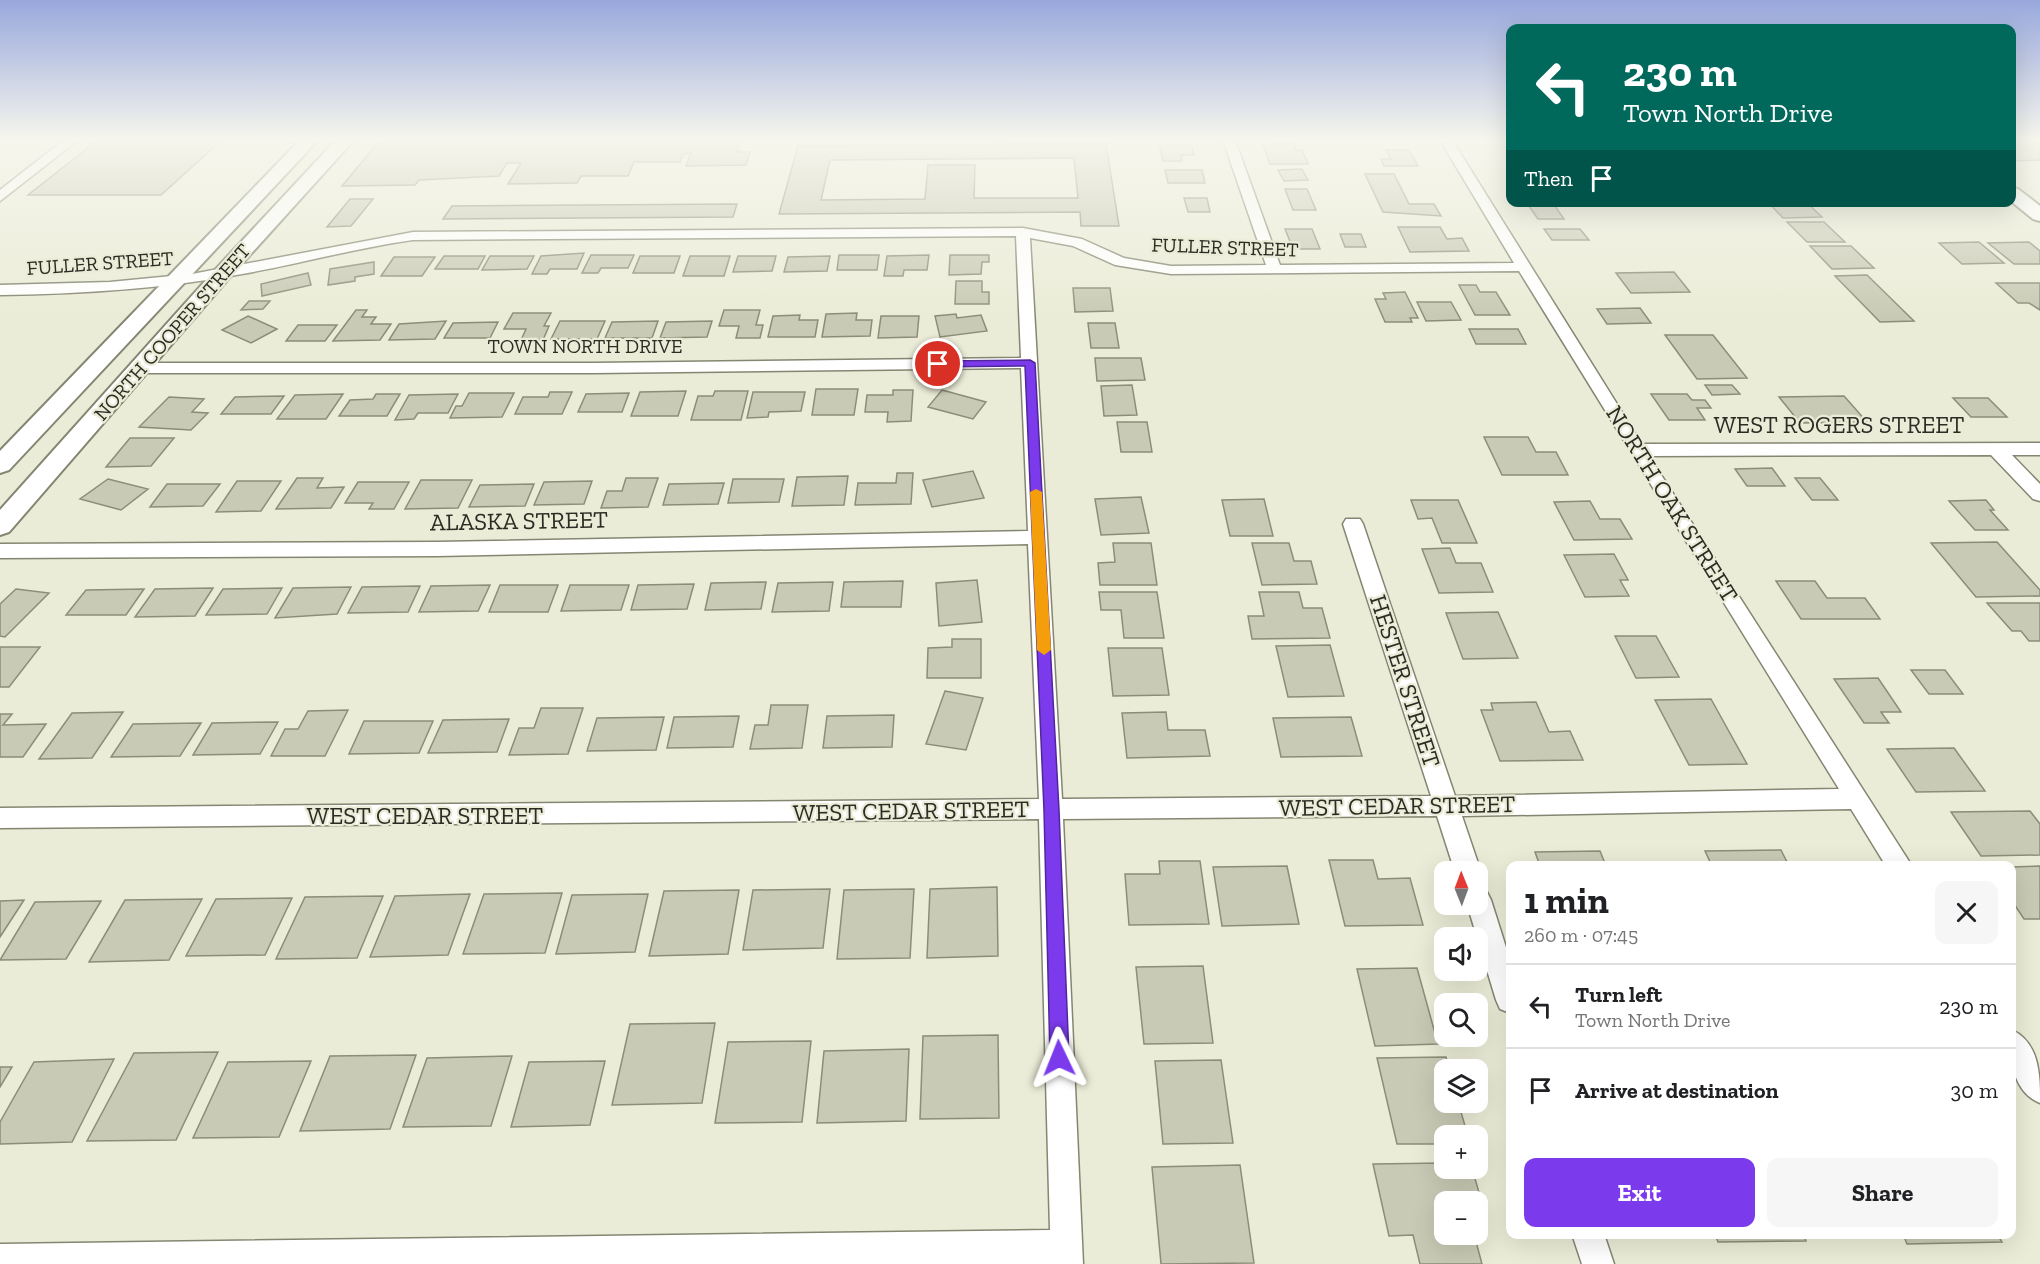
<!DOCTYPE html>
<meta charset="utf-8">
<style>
:root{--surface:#fff;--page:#f6f6f6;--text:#202124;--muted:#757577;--line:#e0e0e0;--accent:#7c3aed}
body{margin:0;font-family:"Zilla Slab",serif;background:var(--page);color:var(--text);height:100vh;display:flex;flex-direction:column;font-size:22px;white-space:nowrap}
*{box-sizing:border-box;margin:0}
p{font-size:20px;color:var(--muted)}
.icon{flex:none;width:33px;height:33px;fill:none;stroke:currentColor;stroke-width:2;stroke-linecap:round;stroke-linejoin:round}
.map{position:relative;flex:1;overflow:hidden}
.panel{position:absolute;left:1506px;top:861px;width:510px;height:378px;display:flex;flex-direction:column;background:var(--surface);border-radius:12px;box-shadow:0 6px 24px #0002}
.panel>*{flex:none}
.banner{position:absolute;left:1506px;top:24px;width:510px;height:183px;border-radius:12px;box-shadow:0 6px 24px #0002;background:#00695c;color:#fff;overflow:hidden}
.needle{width:39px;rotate:359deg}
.controls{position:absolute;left:1434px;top:861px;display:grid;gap:12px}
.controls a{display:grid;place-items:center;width:54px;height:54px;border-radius:12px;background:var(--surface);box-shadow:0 6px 24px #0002;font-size:30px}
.pin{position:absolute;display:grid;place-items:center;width:51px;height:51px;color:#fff;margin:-26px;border:3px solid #fff;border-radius:50%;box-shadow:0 2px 6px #0007}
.me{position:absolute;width:66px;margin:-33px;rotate:358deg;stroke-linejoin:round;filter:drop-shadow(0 0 4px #0008)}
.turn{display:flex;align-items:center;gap:21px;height:126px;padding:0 18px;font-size:27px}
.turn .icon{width:78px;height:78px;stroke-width:2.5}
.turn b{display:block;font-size:42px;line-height:51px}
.then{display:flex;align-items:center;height:57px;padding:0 18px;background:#0003;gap:12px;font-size:22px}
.round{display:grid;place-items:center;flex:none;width:63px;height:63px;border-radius:12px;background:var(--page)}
.headline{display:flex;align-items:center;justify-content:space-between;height:102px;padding:0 18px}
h1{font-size:36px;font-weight:800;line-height:45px}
.cta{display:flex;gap:12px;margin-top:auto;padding:12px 18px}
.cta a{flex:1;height:69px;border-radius:12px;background:var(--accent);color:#fff;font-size:24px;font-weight:800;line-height:69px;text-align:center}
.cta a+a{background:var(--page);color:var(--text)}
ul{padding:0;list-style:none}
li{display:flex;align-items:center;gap:18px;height:84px;padding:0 18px;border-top:2px solid var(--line)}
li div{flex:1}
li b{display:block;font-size:22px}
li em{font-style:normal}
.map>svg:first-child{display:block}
</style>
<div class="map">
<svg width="2040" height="1264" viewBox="0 0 2040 1264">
<rect width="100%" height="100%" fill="#ebecd7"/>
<path fill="#c9cab5" stroke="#8c8d79" stroke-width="1.5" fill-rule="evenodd" d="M98 140H222L161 195H28Z
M380 140H741L737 152H750L746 165 686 166 691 153 683 154 680 162H634L628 176H581L577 183 508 184 521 163H507L499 176 419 180 415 185 342 186Z
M2012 140H2040V160L2012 161Z
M1106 144 1119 226H1081L1080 212 779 214 798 146ZM1074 158 1078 198H974L975 165H928L925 199 821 200 830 160Z
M1294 144 1296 150H1302L1308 164H1270L1263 145Z
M1159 145H1191L1194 155H1181L1182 161H1163Z
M1386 150H1409L1418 166H1384L1381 159H1391Z
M1302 169 1308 180 1284 181 1278 170Z
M1165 170H1202L1205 183H1168Z
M1365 174H1394L1409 204H1434L1441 216 1383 212Z
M1285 189H1307L1316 210H1293Z
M1184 198H1207L1210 212H1188Z
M350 199H373L351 226 327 227Z
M1526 202H1552L1564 219H1538Z
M1768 202H1806L1822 217 1783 218Z
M737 204 733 217 443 219 452 206Z
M1787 222H1824L1845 242H1807Z
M1398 227H1440L1447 239 1462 238 1469 251 1410 252Z
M1285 229H1312L1320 249H1293Z
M1544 229H1580L1589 240H1552Z
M1340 234H1361L1366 247H1345Z
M1979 242 2004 263 1962 264 1939 243Z
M2029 242 2040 251V264H2014L1988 243Z
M1810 246H1851L1874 268 1832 269Z
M584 253 577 269H550L547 274H532L541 256Z
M591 255H634L628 268H601L598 273H582Z
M839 255H879L877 270H837Z
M929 255 927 270H904L903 276H884L887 256Z
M950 255H989V262H982L981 274 949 275Z
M444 256H485L478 269H435Z
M490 256H534L527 269 482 270Z
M640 256H680L674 273H633Z
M690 256H730L724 276H683Z
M738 256H776L772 271 733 272Z
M830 256 827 271 784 272 788 257Z
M394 257H435L422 276H381Z
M374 262V274L355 277V281L328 285 330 269Z
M1674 272 1690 292 1631 293 1616 273Z
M308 273 311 285 262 296 261 284Z
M1867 275 1914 321 1880 322 1835 276Z
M956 281H982V292H989V304H955Z
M1996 283H2040V310L2029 303H2018Z
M1459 285H1476L1480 292H1496L1510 315H1475Z
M1073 288H1110L1113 311 1075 312Z
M1405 292 1418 318H1410L1412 322H1385L1375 299H1386L1383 293Z
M249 301H270L263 309 241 310Z
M1417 302H1451L1461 320 1426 321Z
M1640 308 1651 323 1607 324 1597 309Z
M356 310H367L362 317H376L371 324H391L380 340 333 341Z
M724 310H760L756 325H763L760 338H736L739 326H719Z
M513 313H551L544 326H549L543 340H521L526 329H504Z
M857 313 856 320H872L870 336 822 337 826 314Z
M956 314 957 318 981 315 987 331 940 337 935 316Z
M800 315 799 320H818L815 337H768L773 316Z
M248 316 277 329 251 343 222 330Z
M881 316H919L917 337 878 338Z
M446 321 435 339 389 340 399 324Z
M560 321H605L597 339H551Z
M658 321 652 338H605L612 322Z
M712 321 707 337 660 338 666 322Z
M498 322 490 338H444L453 323Z
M1088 323H1115L1119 348H1091Z
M298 325H337L325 341H286Z
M1469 329H1518L1526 344H1476Z
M1665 335H1713L1747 378 1697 379Z
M1095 358H1141L1145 380 1097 381Z
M1132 385 1137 415 1104 416 1101 386Z
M1705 385H1732L1740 394 1712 395Z
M816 389H858L854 415H812Z
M893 390H913L911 421 887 422 888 412H865L867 395H893Z
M942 390 986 402 973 419 928 407Z
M686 391 678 416H631L640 392Z
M715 391H748L741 420H691L698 396H713Z
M550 392H572L562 414H515L523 397H548Z
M753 392H805L801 411 769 412 768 417 747 418Z
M469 393H514L502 417 450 418 456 406H462Z
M629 393 622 412H578L586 394Z
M343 394 326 419H277L295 395Z
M376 394H400L387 416H339L350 400 373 399Z
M458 394 448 413H418L414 419 395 420 409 395Z
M1651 394H1687L1692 400H1705L1711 408H1697L1705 420H1669Z
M284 396 271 414H221L235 397Z
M1844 396 1867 422 1800 423 1779 397Z
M169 397 204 399 192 412 208 413 191 430 139 427Z
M1953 398H1988L2007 417H1971Z
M1117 422H1147L1152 452H1121Z
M1484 437H1528L1536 452H1556L1568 475H1502Z
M130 438H174L151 466 106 467Z
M1772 468 1785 486H1747L1735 469Z
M973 471 984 498 932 507 923 480Z
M897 473H913L911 504 855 505 858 483H896Z
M848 476 844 505 792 506 797 477Z
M297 478H323L317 488 344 487 331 508 276 509Z
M626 478H658L648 507 601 508 607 491H622Z
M1795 478H1820L1838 500H1812Z
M108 479 148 489 121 510 80 499Z
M733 479H784L779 502 728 503Z
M421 480H472L458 508 405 509Z
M237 481H281L261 511 216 512Z
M592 481 584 504 534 505 544 482Z
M358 482H409L394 509H369L373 503H345Z
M724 483 718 504 663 505 669 484Z
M167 484H220L203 506 150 507Z
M534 484 525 506 469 507 480 485Z
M1141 497 1149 533 1101 535 1095 499Z
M1264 499 1273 536H1230L1222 500Z
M1411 500H1458L1477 543H1442L1432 518 1418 519Z
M1986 500 1994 510H1990L2008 530H1975L1949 501Z
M1590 501 1600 519H1620L1632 539 1574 540 1554 502Z
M1997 542 2040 590V596L1976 597 1931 543Z
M1113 543H1151L1157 585H1100L1098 563 1115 562Z
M1252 543H1289L1294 561H1311L1317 584 1262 585Z
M1450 548 1456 563H1481L1493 592 1439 593 1422 549Z
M1614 554 1628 580H1620L1629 596 1585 597 1564 555Z
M977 580 982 622 939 626 936 583Z
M903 581 901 607H841L844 582Z
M1776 581H1815L1827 598H1865L1880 619H1801Z
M766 582 761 609 705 610 711 583Z
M833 582 829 611 772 612 778 583Z
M694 584 687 609 631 610 638 585Z
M490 585 478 611 419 612 431 586Z
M500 585H558L548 612H489Z
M570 585H629L621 610 561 611Z
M420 586 408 612 348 613 362 587Z
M351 587 337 614 275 618 293 588Z
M213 588 195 616 135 617 155 589Z
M282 588 267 614 206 615 223 589Z
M16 589 49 593 5 637 0 636V604Z
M144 589 126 615H66L86 590Z
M1099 592H1157L1164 638H1124L1121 610H1101Z
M1259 592H1299L1303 608H1322L1330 638 1252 639 1248 616H1264Z
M1987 603H2040V641H2029L2021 631H2012Z
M1498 612 1518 658 1463 659 1446 613Z
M1615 636H1656L1679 677 1636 678Z
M952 639H981V678H927L928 648 952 647Z
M1330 645 1344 696 1288 697 1276 646Z
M0 647H40L9 687H0Z
M1108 648H1162L1169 695 1113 696Z
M1911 670H1945L1963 694H1929Z
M1878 678 1901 712H1881L1889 723H1864L1834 679Z
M945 691 983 698 966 750 926 744Z
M1711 699 1747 764 1689 765 1655 700Z
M1536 702 1549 732 1570 731 1583 760 1500 761 1481 710H1493L1491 703Z
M771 705H808L802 748 750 749 755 725H768Z
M541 708H583L568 754 509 755 519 728H534Z
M348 710 325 756H271L285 729H298L308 711Z
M123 712 92 758 39 759 72 713Z
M1166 712 1168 730H1205L1210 756 1127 758 1122 713Z
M0 714H12L3 725 46 724 23 757H0Z
M894 715 892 747 823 748 827 716Z
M739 716 733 747 667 748 674 717Z
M664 717 656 750 587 751 597 718Z
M1351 717 1362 756 1281 757 1273 718Z
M509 719 497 752 428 753 443 720Z
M364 721H433L419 753 349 754Z
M278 722 260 754 193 755 212 723Z
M201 723 180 756 111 757 133 724Z
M1954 748 1985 791 1916 792 1887 749Z
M2030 811 2040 824V855L1981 856 1951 812Z
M1781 850 1789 866H1712L1705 851Z
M1600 851 1606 866H1540L1535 852Z
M1329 860H1373L1378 879 1410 878 1423 925 1345 926Z
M1159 861H1200L1209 924 1129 925 1125 874H1160Z
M1287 866 1299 924 1222 926 1213 867Z
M2040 866V919H2024L2012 901V867Z
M997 887 998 956 927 958 930 889Z
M830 889 823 948 743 950 753 890Z
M914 889 910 958 837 959 844 890Z
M739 890 728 954 649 956 664 891Z
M562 893 545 953 463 954 484 894Z
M470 894 448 955 370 957 395 896Z
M648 894 635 952 556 954 572 895Z
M383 896 357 958 276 959 305 897Z
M292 898 265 955 186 956 216 899Z
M202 899 169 960 89 962 125 900Z
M24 900 0 937V901Z
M101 901 66 959 0 960 35 902Z
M1203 966 1213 1043 1144 1044 1136 967Z
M1417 968 1438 1044 1375 1046 1357 969Z
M715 1023 702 1103 612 1105 630 1024Z
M998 1035 999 1118 920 1119 923 1036Z
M811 1041 802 1122 715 1123 728 1042Z
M909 1049 906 1121 817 1123 824 1051Z
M218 1052 176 1140 87 1141 134 1053Z
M416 1055 390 1129 300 1131 330 1056Z
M512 1056 491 1126 403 1127 427 1058Z
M1446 1057 1449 1070H1444V1102H1458L1468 1136H1444V1144H1397L1377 1058Z
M114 1059 72 1142 0 1144V1122L34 1062Z
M1221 1060 1233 1143 1163 1144 1155 1061Z
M311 1061 279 1137 193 1138 228 1062Z
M605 1061 590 1125 511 1127 529 1062Z
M0 1067H12L0 1087Z
M1444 1163V1168H1472L1486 1217H1478V1202H1444V1234H1474L1482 1264H1420L1413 1235 1389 1236 1373 1164Z
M1240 1165 1254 1263 1161 1264 1152 1167Z
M1715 1234H1803L1806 1241 1718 1242Z
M1903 1234H1997L2002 1242 1907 1244Z"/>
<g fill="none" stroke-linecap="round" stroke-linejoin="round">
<defs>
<path id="minor" d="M64 140H78L0 201V190Z
M1223 140H1235L1280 265 1514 263 1440 140H1452L1642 444 2040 443V455H2012L2040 484V501L2033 499 1991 455 1649 456 1912 866H1886L1851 809 1462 816 1481 872 1478 879V872H1455L1437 816 1063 819 1083 1264H0V1244L1050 1230 1039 819 0 828V808L1039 799 1028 544 437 556 0 558V544L437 542 1028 531 1021 368 594 373H141L133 368 141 363H594L1021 358 1016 236 413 240C355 248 299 264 242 274 162 289 81 294 0 295V285L110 282 192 274 413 232 1023 228 1082 239 1124 258 1171 266 1266 265ZM1030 238 1073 246 1115 265 1171 274 1519 271 1839 789 1455 796 1363 524 1360 519H1346L1343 524 1431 796 1062 799Z
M1478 889 1487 892 1491 900 1510 960V1013L1500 1009 1496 1000 1467 904H1478Z
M2012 1030C2040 1043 2040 1076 2040 1103 2012 1092 2009 1056 2012 1030Z
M1572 1234H1604L1614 1264H1582Z"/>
<path id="secondary" d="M300 140H318L9 470 0 473V451Z
M336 140H354L229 278 9 532 0 535V510L215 270Z
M2012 188 2018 189 2040 206V221L2033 219 2012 202Z"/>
</defs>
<use href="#minor" stroke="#858672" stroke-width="3"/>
<use href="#secondary" stroke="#858672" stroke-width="4"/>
<use href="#minor" fill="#fff" fill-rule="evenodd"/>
<use href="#secondary" fill="#fff" fill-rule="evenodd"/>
</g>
<linearGradient id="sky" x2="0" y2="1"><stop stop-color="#98a8dc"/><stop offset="0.44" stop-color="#f6f6ed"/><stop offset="1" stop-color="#f6f6ed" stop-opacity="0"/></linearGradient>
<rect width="2040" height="317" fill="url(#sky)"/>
<path fill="#7c3aed" stroke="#51269a" stroke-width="1.5" d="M1030 360 1035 363 1059 810 1069 1058 1066 1065 1059 1068 1053 1065 1050 1058 1044 810 1025 366 938 367 933 364 938 361Z"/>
<path fill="#f59e0b" d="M1036 489 1042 492 1051 650 1044 655 1037 650 1030 492Z"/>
<g text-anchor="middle" stroke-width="4.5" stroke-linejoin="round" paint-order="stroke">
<g font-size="20" fill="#2c2c24" stroke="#ebecd7">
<text transform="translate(1225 247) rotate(2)" y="7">FULLER STREET</text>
<text transform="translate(100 263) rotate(-4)" y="7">FULLER STREET</text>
<text transform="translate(172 332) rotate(-49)" y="7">NORTH COOPER STREET</text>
<text x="585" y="353">TOWN NORTH DRIVE</text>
</g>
<g font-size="24" fill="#2c2c24" stroke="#ebecd7">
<text x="1839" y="433">WEST ROGERS STREET</text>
<text transform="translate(1672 504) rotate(58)" y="8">NORTH OAK STREET</text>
<text transform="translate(519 521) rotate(-1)" y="8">ALASKA STREET</text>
<text transform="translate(1405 681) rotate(72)" y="8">HESTER STREET</text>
<text transform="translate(1397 806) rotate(-1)" y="8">WEST CEDAR STREET</text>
<text transform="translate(911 811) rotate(-1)" y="8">WEST CEDAR STREET</text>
<text x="425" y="824">WEST CEDAR STREET</text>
</g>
</g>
</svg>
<div class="controls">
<a><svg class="needle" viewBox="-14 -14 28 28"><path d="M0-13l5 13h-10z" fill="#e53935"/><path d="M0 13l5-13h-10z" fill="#757577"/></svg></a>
<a><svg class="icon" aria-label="sound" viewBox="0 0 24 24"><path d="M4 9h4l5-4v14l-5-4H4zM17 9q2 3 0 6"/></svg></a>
<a><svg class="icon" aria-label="search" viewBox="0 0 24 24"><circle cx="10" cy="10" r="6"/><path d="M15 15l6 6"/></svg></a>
<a><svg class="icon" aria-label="layers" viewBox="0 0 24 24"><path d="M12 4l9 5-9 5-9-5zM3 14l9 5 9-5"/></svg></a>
<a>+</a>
<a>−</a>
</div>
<div class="pin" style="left:938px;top:364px;background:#d93025"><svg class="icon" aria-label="arrive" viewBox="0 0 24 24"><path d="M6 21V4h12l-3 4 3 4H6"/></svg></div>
<svg class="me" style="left:1059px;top:1058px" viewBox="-20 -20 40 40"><path d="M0-17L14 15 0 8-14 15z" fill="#7c3aed" stroke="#fff" stroke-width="4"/></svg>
<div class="banner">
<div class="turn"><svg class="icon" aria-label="left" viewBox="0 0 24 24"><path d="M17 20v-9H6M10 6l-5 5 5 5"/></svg><div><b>230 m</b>Town North Drive</div></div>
<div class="then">Then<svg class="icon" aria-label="arrive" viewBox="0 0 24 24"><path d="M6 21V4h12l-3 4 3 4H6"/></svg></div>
</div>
<section class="panel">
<div class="headline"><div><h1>1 min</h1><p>260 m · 07:45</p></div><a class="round"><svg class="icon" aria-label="close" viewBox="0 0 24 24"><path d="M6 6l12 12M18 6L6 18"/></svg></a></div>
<ul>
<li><svg class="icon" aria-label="left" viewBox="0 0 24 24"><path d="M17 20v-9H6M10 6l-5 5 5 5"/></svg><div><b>Turn left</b><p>Town North Drive</p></div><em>230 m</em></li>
<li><svg class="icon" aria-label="arrive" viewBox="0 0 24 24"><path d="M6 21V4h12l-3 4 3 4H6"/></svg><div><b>Arrive at destination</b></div><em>30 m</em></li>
</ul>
<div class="cta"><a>Exit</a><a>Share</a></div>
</section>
</div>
